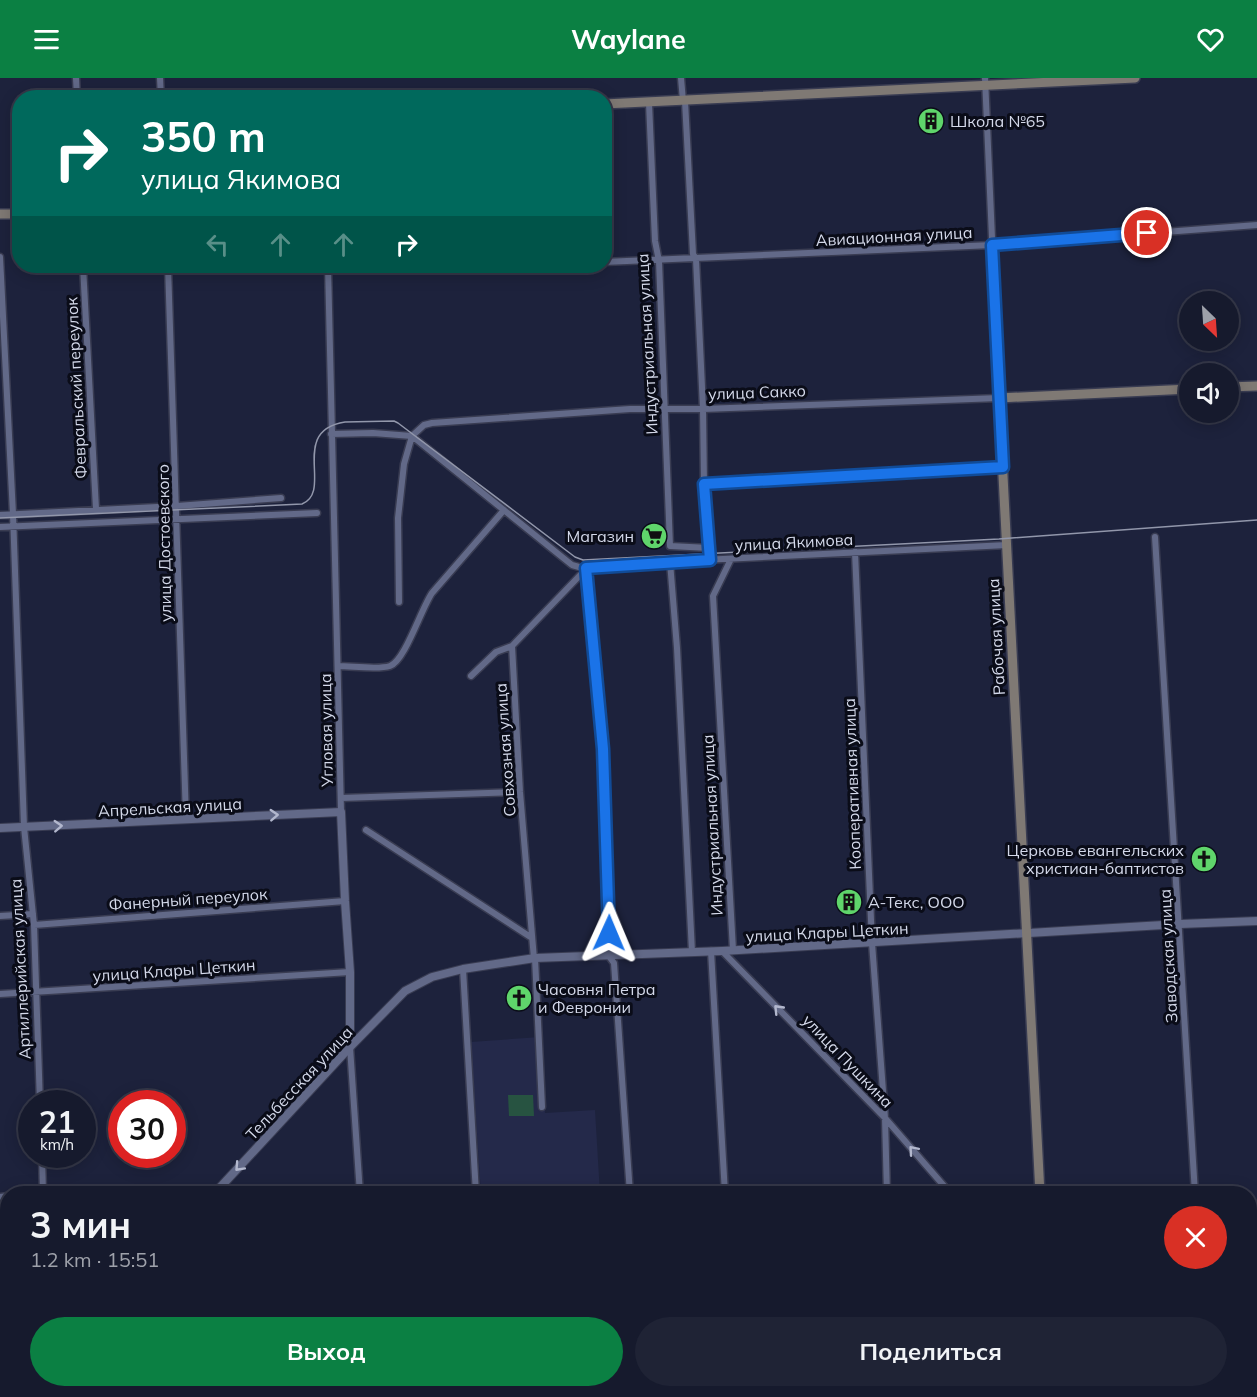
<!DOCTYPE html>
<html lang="ru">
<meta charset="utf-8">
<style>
:root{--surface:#161a2d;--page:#1f2335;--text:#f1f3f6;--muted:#9ea1aa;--line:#353849;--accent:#0b8043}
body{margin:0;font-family:Mulish,sans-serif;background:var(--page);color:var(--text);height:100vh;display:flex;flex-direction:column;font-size:22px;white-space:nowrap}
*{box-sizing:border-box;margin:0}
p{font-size:20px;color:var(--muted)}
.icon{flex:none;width:33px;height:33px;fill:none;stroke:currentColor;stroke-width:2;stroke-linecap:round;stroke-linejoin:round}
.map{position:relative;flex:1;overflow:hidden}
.panel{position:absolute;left:0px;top:1108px;width:1257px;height:212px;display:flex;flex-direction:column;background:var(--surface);border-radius:24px 24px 0 0;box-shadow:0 3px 15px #0003,0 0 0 2px var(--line)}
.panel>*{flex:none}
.banner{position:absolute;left:12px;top:12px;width:600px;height:183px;border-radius:24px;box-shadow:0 3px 15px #0003,0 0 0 2px var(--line);background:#00695c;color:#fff;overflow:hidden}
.needle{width:39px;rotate:155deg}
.fabs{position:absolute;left:1179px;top:213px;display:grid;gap:12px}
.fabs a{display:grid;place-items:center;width:60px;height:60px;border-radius:50%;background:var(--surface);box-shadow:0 3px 15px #0003,0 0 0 2px var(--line);font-size:30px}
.speed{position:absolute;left:18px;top:1012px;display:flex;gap:12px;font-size:30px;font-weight:700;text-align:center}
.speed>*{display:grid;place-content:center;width:78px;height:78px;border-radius:50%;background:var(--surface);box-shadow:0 3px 15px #0003,0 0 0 2px var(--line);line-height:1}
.speed small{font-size:15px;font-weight:400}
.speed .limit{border:9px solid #d22;background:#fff;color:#111}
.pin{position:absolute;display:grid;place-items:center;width:51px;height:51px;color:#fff;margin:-26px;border:3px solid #fff;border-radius:50%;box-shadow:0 2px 6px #0007}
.me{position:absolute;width:66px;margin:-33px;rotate:1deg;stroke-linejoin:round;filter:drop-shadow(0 0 4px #0008)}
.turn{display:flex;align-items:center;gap:21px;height:126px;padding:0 30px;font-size:27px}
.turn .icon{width:78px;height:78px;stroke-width:2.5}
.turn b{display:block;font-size:42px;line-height:51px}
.lanes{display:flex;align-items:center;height:57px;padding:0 30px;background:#0003;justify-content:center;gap:30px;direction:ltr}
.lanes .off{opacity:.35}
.round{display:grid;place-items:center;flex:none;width:63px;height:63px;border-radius:32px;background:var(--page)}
.headline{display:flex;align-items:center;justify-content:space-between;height:102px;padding:0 30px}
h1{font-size:36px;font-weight:700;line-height:45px}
.primary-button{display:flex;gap:12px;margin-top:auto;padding:12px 30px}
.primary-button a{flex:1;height:69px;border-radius:36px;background:var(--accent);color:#fff;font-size:24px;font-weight:700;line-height:69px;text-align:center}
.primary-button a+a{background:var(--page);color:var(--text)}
header{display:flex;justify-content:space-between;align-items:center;height:78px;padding:0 30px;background:var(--accent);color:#fff;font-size:27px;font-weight:700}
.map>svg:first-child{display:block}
</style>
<header><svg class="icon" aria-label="menu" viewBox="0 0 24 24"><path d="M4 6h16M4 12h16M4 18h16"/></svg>Waylane<svg class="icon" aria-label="heart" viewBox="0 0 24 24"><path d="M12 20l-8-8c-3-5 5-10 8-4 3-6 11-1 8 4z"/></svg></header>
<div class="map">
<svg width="1257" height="1319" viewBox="0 0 1257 1319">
<rect width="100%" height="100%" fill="#1d223c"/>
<path fill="#24294a" d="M540 959 545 1035 595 1032 600 1116H481L471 964Z
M1250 1224H1257V1292L1250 1293Z
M368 1313V1319H230L229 1313Z
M613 1313 614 1317 716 1313V1319H494L493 1313Z"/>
<path fill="#275341" d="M508 1017H533L534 1038H509Z"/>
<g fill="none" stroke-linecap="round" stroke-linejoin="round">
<defs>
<path id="minor" d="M76 0 77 20
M160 0 161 20
M681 0 683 23
M685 23 693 176 696 181 703 331 704 407 710 482
M649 25 655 163 659 183 670 468 709 470
M0 179 13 436 24 749 34 847 40 1026
M604 184 992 167 1257 147
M83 188 96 431
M168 188 186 741
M328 188 341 734
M328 192 495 188
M331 356 373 355 412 358
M412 358 424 347 432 345 630 331H703L999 320 985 0
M412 358 572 487 586 491 661 484 1007 467
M704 407 1003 389
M0 437 177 428 281 420
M0 449 317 435
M1155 459 1195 1116
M855 474 872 865 885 1040 887 1116
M731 481 713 518 733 872
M670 484 677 570 692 874
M586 491 603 671 610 833 608 877 614 885 630 1116
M399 524 398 440 404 386 412 358
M338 588C352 588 378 592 390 588 405 583 421 531 432 515L504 432
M471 598 496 574 512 568
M341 720 520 714
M366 752 532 860
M0 838 33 836
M34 847 345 823
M711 873 725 1116
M722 873 885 1040 951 1116
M535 880 542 1029
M534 881 520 714 512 568 586 491
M463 891 476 1116
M0 916 350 894
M350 969 360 1116
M42 1077 43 1115
M36 1116 191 1111 203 1116
M0 1119 8 1118
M1250 1214 1257 1213
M221 1312 222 1319
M375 1312V1319
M487 1312 488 1319
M735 1312 736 1319
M897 1312V1319
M1128 1312 1135 1319
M1206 1312V1319"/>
<path id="tertiary" d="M0 750 341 734 345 823 350 894V969
M214 1116 350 969 405 913 432 899 463 891 535 880 722 873 1180 846 1257 843
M28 1319 34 1312"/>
<path id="secondary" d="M604 26 1135 0
M0 136H20
M1228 309 1257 308
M1040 1116 999 320 1190 311
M1050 1312V1319"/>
</defs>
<use href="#minor" stroke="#393c52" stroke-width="9"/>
<use href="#tertiary" stroke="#393c52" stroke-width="10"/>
<use href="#secondary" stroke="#393c52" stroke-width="12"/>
<use href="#minor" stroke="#626988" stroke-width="6"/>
<use href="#tertiary" stroke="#626988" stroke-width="8"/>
<use href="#secondary" stroke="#7f7974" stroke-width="9"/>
<path stroke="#9297ab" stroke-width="1.5" d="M0 440 302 426C334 413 288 353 345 344L394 343 398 345 575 479 583 482 999 461 1257 442"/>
</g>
<defs><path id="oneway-chevron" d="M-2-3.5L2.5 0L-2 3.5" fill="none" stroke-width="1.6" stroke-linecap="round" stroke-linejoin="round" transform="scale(1.5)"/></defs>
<g stroke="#b2b7cd">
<use href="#oneway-chevron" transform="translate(274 737) rotate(-3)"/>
<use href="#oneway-chevron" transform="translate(58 748) rotate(-3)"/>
<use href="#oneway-chevron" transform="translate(778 931) rotate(-134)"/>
<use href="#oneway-chevron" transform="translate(913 1072) rotate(-131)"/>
<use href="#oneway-chevron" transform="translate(239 1089) rotate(133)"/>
</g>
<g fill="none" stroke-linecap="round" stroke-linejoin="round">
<defs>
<path id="route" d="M609 855 603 671 586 490 710 482 704 406 1003 389 992 167 1147 155"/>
</defs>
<use href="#route" stroke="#114b97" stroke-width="15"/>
<use href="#route" stroke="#1a73e8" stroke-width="10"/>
</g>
<defs>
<symbol id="building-disc" viewBox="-11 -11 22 22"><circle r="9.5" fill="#5fd56b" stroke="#0a0c18"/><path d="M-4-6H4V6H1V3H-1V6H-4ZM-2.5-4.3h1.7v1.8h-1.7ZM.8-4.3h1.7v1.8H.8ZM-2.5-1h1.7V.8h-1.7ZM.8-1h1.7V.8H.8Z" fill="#111"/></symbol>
<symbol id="supermarket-disc" viewBox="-11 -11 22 22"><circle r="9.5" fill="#5fd56b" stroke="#0a0c18"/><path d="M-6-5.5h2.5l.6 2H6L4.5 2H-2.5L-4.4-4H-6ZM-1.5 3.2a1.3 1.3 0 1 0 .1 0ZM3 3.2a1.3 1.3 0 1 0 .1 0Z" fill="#111"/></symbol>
<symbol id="church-disc" viewBox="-11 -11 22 22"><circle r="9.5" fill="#5fd56b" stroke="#0a0c18"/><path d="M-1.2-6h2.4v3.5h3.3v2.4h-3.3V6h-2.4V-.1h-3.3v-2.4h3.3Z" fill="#111"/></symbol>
</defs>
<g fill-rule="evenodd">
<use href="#building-disc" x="916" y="28" width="30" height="30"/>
<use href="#supermarket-disc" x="639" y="443" width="30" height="30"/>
<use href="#church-disc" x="1189" y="766" width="30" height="30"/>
<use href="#building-disc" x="834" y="809" width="30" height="30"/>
<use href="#church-disc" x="504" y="905" width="30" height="30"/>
</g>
<g text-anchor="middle" stroke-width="6" stroke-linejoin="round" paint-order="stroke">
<g font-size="16" fill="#d4d9ea" stroke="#0a0c18" text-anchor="start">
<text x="950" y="49">Школа №65</text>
<text x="634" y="464" text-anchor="end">Магазин</text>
<text x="1184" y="778" text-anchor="end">Церковь евангельских<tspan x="1184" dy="18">христиан-баптистов</tspan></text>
<text x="868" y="830">А-Текс, ООО</text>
<text x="538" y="917">Часовня Петра<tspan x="538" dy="18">и Февронии</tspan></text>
</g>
<g font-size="16" fill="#d4d9ea" stroke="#0a0c18">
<text transform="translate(894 158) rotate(-3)" y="6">Авиационная улица</text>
<text transform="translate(647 266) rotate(-93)" y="6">Индустриальная улица</text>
<text transform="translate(76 310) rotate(-93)" y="6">Февральский переулок</text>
<text transform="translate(757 314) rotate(-2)" y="6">улица Сакко</text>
<text transform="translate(794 464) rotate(-3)" y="6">улица Якимова</text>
<text transform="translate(164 465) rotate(-91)" y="6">улица Достоевского</text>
<text transform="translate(996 559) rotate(-93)" y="6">Рабочая улица</text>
<text transform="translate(326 652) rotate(-91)" y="6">Угловая улица</text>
<text transform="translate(505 672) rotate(-94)" y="6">Совхозная улица</text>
<text transform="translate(852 706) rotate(-92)" y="6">Кооперативная улица</text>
<text transform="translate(170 729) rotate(-3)" y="6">Апрельская улица</text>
<text transform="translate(712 747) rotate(-93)" y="6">Индустриальная улица</text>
<text transform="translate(188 821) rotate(-4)" y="6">Фанерный переулок</text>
<text transform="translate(827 854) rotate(-3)" y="6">улица Клары Цеткин</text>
<text transform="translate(1168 878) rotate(-93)" y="6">Заводская улица</text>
<text transform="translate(20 891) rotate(-93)" y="6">Артиллерийская улица</text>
<text transform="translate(174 892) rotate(-4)" y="6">улица Клары Цеткин</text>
<text transform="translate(848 983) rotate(46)" y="6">улица Пушкина</text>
<text transform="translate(299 1005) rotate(-47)" y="6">Тельбесская улица</text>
</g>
</g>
</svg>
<div class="fabs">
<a><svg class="needle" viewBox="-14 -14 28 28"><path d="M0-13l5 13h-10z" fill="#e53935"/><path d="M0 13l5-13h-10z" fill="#9ea1aa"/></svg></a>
<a><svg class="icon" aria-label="sound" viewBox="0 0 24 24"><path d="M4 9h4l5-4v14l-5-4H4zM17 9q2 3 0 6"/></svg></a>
</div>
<div class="speed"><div>21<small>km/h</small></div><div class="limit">30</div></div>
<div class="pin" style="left:1147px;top:155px;background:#d93025"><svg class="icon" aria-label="arrive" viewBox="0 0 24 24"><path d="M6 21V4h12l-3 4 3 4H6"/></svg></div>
<svg class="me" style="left:609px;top:855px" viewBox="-20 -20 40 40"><path d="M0-17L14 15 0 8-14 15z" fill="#1a73e8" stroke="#fff" stroke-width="4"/></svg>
<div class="banner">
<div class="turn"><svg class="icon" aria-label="right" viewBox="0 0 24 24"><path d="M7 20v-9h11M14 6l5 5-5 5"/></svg><div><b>350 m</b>улица Якимова</div></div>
<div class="lanes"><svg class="icon off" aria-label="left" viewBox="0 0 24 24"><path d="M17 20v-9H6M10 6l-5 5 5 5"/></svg><svg class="icon off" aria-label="ahead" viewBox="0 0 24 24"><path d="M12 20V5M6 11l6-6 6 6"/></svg><svg class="icon off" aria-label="ahead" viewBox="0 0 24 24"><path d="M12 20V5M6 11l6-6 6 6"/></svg><svg class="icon" aria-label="right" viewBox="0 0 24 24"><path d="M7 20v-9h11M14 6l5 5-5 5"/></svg></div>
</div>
<section class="panel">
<div class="headline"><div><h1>3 мин</h1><p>1.2 km · 15:51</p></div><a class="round" style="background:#d93025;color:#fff"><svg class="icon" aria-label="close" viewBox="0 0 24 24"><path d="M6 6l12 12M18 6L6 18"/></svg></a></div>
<div class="primary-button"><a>Выход</a><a>Поделиться</a></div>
</section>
</div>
